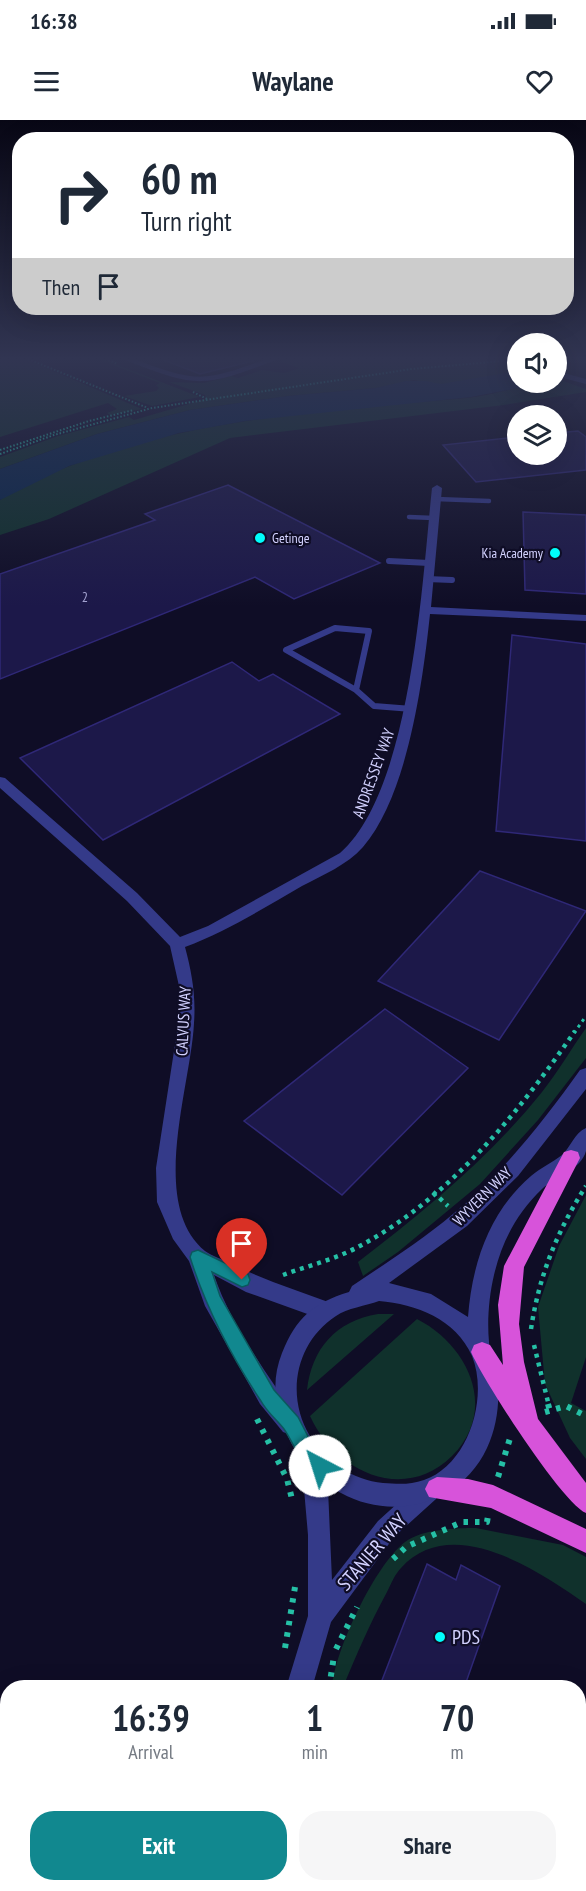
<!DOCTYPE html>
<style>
:root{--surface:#fff;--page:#f6f6f7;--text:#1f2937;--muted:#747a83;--accent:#11888f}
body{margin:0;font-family:"PT Sans Narrow",sans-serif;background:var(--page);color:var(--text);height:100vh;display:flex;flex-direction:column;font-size:22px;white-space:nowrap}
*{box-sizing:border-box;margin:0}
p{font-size:20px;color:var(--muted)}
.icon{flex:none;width:33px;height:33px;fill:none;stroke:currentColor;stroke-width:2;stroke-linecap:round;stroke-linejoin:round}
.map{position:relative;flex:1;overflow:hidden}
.sheet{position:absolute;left:0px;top:1560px;width:586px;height:212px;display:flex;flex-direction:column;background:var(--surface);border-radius:24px 24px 0 0;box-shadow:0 6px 24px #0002}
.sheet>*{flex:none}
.top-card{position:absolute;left:12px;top:12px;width:562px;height:183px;border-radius:24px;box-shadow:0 6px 24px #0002;background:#fff;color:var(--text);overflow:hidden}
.controls{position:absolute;left:507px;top:213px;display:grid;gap:12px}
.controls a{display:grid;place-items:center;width:60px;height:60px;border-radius:50%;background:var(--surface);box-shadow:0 6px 24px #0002;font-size:30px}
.pin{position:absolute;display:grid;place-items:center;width:51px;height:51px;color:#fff;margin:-62px -26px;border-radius:50% 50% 50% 0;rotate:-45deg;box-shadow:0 0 6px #0007}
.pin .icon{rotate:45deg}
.me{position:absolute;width:66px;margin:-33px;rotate:320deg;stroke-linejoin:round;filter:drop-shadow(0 0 4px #0008)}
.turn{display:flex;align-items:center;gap:21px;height:126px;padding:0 30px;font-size:27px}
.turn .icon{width:78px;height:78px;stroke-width:2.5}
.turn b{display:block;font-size:42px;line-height:51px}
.then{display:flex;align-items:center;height:57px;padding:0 30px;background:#0003;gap:12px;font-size:22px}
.eta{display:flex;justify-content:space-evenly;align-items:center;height:102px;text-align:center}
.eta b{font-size:36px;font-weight:600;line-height:42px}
.cta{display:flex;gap:12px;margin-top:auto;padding:12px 30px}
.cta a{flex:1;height:69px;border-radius:24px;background:var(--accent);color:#fff;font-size:24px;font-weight:600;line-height:69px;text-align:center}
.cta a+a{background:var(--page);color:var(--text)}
.status{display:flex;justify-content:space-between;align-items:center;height:42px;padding:0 30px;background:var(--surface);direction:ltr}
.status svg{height:16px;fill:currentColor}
header{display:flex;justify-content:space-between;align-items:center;height:78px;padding:0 30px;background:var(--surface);font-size:27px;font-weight:600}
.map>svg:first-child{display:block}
</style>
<div class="status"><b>16:38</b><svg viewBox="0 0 49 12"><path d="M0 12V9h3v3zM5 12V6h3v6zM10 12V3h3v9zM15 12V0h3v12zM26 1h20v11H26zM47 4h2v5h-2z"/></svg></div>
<header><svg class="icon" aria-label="menu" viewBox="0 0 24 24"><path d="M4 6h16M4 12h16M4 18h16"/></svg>Waylane<svg class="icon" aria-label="heart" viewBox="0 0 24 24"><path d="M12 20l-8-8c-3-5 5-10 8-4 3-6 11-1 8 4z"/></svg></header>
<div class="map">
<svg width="586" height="1771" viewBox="0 0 586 1771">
<rect width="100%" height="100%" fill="#0f0d26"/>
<path fill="#10312c" d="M0 239H25L142 289 110 295 107 293 117 289 108 283 0 317Z
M97 239H102L200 277 152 286 124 276 156 271 159 268 156 265 160 263Z
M284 239H497L517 245V253L441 265 414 260 376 268 288 276 190 290 97 314 0 349V337L58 316 129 297 134 300 206 279 205 275 169 262 204 263 231 256 238 258 262 250 284 253 299 248 279 241Z
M557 259 586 269V272L504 285 230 318 49 399 0 415V380L7 375C147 299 312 292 467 278 497 275 526 263 556 262Z
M586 908V938L538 1000 480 1064 398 1132 363 1156 358 1142C424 1091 489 1038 542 972 558 952 571 929 586 908Z
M586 1075V1237L571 1283 586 1291V1339L570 1318 545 1264 538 1187 559 1126Z
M378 1194H394L307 1270C312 1228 336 1201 378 1194Z
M417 1199C468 1225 499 1289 452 1336 403 1384 335 1351 310 1296Z
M476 1408 563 1425 586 1437V1484C539 1451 452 1392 401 1448 395 1454 391 1464 387 1472 370 1503 357 1534 343 1567H332C335 1530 375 1445 405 1422 422 1409 456 1408 476 1408Z"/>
<path fill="#08274b" d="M512 252 517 253 518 262 544 263 471 277 245 301 179 313 69 346 0 380V349L97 314 190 290 288 276 376 268 406 261H425L441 264Z"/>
<path fill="#1c1849" stroke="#2f2877" stroke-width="1.5" d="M161 239H253V241L200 254Z
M578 311 586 317V350L476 362 443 325 518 317V334H556V313Z
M228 365 380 443 294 479 255 457 0 559V454L155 400 145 394Z
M523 392 586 395V474L525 470Z
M512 515 586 524V721L496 711Z
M232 542 259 561 273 554 340 594 103 720 20 638Z
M480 751 586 791 499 920 378 861Z
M385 889 468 948 342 1075 244 1001Z
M427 1444 456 1460 461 1445 500 1466 464 1568H379Z"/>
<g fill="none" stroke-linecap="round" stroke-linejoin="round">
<path stroke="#25c0a6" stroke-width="2" stroke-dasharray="1.5 2" stroke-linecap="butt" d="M28 239 148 288
M105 239 118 244
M193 272 207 279
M0 330 89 301 134 290
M0 334 54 315 152 288 412 249 502 241"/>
<path stroke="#25c0a6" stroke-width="3" stroke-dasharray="3 4" stroke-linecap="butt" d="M574 913 586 896"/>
<path stroke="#25c0a6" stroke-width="4.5" stroke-dasharray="4 5" stroke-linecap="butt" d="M433 1072 448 1086
M283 1155C307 1146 333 1140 356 1128 448 1080 517 995 575 911
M531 1209C539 1156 557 1111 586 1066
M534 1225 549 1286"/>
<path stroke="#25c0a6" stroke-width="6" stroke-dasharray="4.5 7" stroke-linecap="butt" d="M548 1284 550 1291
M545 1292 566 1286 586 1296
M257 1299 287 1359 293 1383
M498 1357 511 1315
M393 1439 406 1427 462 1402H487L488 1396
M285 1528 295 1467
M336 1529 357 1487
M329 1568 334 1536
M0 1690 8 1692"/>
<path stroke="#343a89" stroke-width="4.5" d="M128 239C199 266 202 265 273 239
M436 379 489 381
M409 397 434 398"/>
<path stroke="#343a89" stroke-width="6" d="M389 441 429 443
M427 459 452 460
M335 508 369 511 356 570 286 530Z
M356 570 374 586 412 589"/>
<path stroke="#343a89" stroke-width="14" d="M482 1764 487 1771"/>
<path fill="#343a89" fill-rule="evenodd" d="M437 365 442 368 431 487 586 495V501L430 494C423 560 408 675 363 727 347 745 323 755 302 766 264 788 227 811 185 827 192 853 196 876 194 903 191 966 148 1084 205 1131 212 1136 222 1139 230 1143 263 1160 297 1170 331 1183L334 1190 331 1197 324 1200 246 1172 214 1155C227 1194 252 1232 275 1266 283 1280 296 1289 302 1304L299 1312 291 1315 283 1312 260 1284 205 1186 189 1141 173 1119 157 1082 156 1048 178 905 179 866 170 826 127 781 0 668V657L5 658 137 773 180 817 208 806 340 733C412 670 422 461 432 368Z
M305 1322 313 1325 328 1369 332 1460 378 1401 420 1363 428 1359 436 1363 440 1371 436 1379 394 1417 331 1502 312 1568H286L308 1496V1415L304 1369 294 1333 297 1325Z
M291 1764H319L320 1771H292Z"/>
<path fill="#343a89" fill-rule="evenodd" d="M509 239H518V242L510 241Z
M556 251 586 259V264L556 256Z
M586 948V969L518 1056 467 1106 389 1163 431 1174 468 1197C472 1144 489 1092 531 1056 540 1048 552 1043 562 1035 571 1027 574 1013 586 1008 586 1015 586 1025 586 1031 581 1050 555 1057 542 1069 517 1093 502 1121 494 1155 489 1176 487 1201 489 1222 489 1230 494 1236 495 1244 501 1272 499 1302 487 1328 461 1384 394 1402 341 1373 334 1369 324 1366 318 1360 302 1344 292 1327 284 1307 274 1282 272 1258 282 1233 296 1198 313 1183 349 1172L352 1166C386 1143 421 1121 453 1094 502 1054 543 1002 580 950ZM379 1181C416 1184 456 1199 472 1236 489 1278 468 1345 424 1360 410 1365 398 1364 383 1363 353 1360 326 1342 310 1316 285 1275 296 1222 336 1196 347 1188 366 1186 379 1181Z"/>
<path fill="#d753da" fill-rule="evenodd" d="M571 1030 578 1032 580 1038 524 1147 519 1204 524 1242 538 1299 586 1363V1393C562 1383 483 1260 471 1232L474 1225 482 1222 490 1225 503 1245 498 1185 504 1146 564 1032Z
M437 1357 468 1359 493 1365 586 1409V1433L491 1388 429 1377 425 1369 429 1361Z"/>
<path stroke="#25c0a6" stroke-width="2" stroke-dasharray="1.5 2" stroke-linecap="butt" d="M502 239 518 244"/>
</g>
<linearGradient id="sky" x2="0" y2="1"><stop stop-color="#080715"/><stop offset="0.49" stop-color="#313552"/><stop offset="1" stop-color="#313552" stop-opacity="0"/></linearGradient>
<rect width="586" height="487" fill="url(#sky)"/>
<path fill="#11888f" stroke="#0b585d" stroke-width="1.5" d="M198 1130 248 1154 250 1160 248 1165 242 1167 212 1152 220 1176 274 1270 298 1297 310 1320 330 1346 327 1353 320 1356C301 1347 295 1325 284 1309 277 1300 267 1292 261 1281 231 1236 206 1188 190 1137L192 1132Z"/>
<g fill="#00fdfb" stroke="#0f0d26" stroke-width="2">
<circle cx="260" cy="418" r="6"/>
<circle cx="555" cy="433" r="6"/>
<circle cx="440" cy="1517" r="6"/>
</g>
<g text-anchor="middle" stroke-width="4.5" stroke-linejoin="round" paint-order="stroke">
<g font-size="14" fill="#d3d2ff" stroke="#0f0d26" text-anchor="start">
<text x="272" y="423">Getinge</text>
<text x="543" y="438" text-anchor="end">Kia Academy</text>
</g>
<g font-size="14" fill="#a5a4d2">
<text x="85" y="482">2</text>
</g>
<g font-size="16" fill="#d3d2ff" stroke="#0f0d26">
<text transform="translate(373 653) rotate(-70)" y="6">ANDRESSEY WAY</text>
<text transform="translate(183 901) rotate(-87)" y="6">CALVUS WAY</text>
<text transform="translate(482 1076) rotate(-45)" y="6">WYVERN WAY</text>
</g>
<g font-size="20" fill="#d3d2ff" stroke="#0f0d26">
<text transform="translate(372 1432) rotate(-49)" y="7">STANIER WAY</text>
</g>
<g font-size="20" fill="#d3d2ff" stroke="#0f0d26" text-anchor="start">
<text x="452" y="1524">PDS</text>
</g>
</g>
</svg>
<div class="controls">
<a><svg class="icon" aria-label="sound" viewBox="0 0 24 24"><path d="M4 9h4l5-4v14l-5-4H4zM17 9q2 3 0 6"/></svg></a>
<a><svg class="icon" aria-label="layers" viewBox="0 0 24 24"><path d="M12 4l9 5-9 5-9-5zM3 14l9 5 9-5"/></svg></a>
</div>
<div class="pin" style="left:242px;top:1160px;background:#d93025"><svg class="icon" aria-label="arrive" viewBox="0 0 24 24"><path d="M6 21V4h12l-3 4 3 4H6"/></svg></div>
<svg class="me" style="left:320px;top:1346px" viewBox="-20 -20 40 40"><circle r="19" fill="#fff"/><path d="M0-13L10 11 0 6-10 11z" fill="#11888f"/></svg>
<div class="top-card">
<div class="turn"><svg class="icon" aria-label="right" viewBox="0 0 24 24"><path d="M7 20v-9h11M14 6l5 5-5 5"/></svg><div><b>60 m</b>Turn right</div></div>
<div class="then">Then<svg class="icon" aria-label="arrive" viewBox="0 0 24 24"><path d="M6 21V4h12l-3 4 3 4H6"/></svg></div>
</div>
<section class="sheet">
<div class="eta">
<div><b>16:39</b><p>Arrival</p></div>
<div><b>1</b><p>min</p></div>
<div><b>70</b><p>m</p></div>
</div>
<div class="cta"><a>Exit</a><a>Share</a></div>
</section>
</div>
